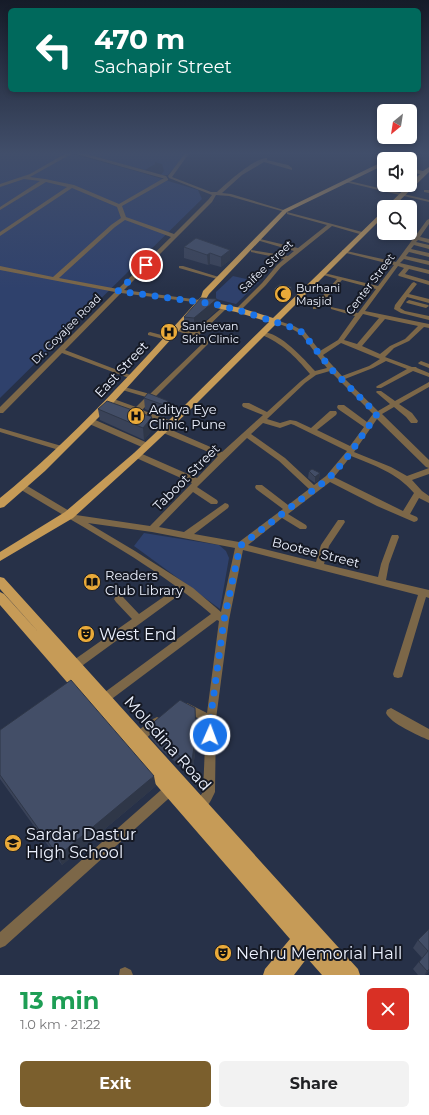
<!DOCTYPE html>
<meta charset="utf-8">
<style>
:root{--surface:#fff;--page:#f2f2f2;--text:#202124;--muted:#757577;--accent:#7b5f2d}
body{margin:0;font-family:Montserrat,sans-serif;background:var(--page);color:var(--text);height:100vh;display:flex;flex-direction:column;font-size:15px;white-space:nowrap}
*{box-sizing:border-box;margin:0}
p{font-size:13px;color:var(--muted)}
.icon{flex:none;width:22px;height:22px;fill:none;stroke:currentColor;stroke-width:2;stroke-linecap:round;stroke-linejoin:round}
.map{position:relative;height:975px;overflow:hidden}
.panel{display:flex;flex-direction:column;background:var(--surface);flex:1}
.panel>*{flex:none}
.top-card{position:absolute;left:8px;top:8px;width:413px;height:84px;border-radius:6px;box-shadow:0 2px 6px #0003;background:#00695c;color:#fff;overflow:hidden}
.needle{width:26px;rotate:210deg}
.controls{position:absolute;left:377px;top:104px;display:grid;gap:8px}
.controls a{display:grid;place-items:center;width:40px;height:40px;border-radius:6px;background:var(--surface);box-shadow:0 2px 6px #0003;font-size:20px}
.pin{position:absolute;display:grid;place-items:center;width:34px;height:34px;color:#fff;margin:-17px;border:2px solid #fff;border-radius:50%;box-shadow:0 1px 4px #0007}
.me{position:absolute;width:44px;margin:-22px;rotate:2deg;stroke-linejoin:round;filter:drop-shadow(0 0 3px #0008)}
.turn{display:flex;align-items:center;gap:14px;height:84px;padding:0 20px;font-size:18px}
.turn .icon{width:52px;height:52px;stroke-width:2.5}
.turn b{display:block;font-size:28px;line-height:34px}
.round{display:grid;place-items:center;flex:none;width:42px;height:42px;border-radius:6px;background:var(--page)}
.overview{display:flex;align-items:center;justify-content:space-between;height:68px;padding:0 20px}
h1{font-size:24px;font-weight:700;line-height:30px;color:#1e9e55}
.cta{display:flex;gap:8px;margin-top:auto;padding:8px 20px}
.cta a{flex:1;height:46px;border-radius:6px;background:var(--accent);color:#fff;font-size:16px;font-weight:700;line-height:46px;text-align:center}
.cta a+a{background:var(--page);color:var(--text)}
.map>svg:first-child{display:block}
</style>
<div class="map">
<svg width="429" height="975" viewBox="0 0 429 975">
<rect width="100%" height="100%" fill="#273148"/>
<path fill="#2f416c" d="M0 152H65L139 172 198 190 202 199 0 398Z
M76 152H170L185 155 168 175H161L164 171 162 164 155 162V164L145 170Z
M233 276 259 282 236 304 216 299V292Z
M144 533 219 545 226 551 229 558 220 609 134 546Z"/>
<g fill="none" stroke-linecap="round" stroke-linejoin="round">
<path fill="#7c6748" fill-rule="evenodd" d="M68 152H79L166 176 168 179V180L122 206 126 217 174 234 208 200 212 195 169 178 168 176 186 152H190L172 177 211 192H217C227 183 254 158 267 158V160L288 165 292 168V170L264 162 242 175 222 193 231 194 287 211 285 212 229 196 216 195 212 202 124 290 200 300 203 302 202 303 121 293 65 350 133 376V378H129L62 353 3 413H0V407L115 292 0 270V266L53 277 111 225 121 218 117 207 72 188 0 236V232L67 187 46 182 0 210V207L40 181 24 179 0 187V184L30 174ZM73 153 162 178H164L119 204 74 185 45 179 30 177ZM125 220 171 237 118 289 59 278 115 227Z
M345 180 429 200V202L345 182Z
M424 190H429V193L424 192Z
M287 212 366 233 363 235 332 226 281 267 266 285 240 311H236V309L262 283 277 265 284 259 251 252V250L288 256 294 251 260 241V239L298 248 327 225 287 214Z
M429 219V224L420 237 429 239V243L418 240 416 242 429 245V249L414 245 411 249 429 253V257L409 252 406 256 429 261V265L404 259 400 263 429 270V274L409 269 405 274 429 281V285L399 276 398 275 404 268 398 266 365 311 429 324V328L424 327 409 341 394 348 385 357 412 367H416L417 368 429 373V377L413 371 381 388H377L376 387 377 386 407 369 386 361 373 368 345 379 378 411 390 404 377 393 376 392 377 391H381L395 401 429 382V387L399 404 412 413 418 421 417 423H411L406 417 394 407 382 414 429 460V468L426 467 377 419 354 452 391 467 407 476 429 468V474L412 480 422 491 429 496V503L419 498 410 514 417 517 418 519 417 521 414 522 377 506 330 482 288 514 306 525 307 527 306 529H300L282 518 248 545 316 562 321 545 338 520H344L345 522 329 546 324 564 378 577 381 564 391 537 392 535H398L399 537 389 564 386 580 429 590V598L426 597 403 674 402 677 398 678 394 677 393 674 418 595 243 550 229 620 216 719 215 792C211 800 209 807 200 811L196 809 194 805 203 792 206 722 183 711 182 708 183 705 187 703 207 713 219 621 217 620 109 701 105 703 101 701 100 698 101 695 211 614C153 564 83 528 18 488L17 486 21 483 24 484 76 515 150 526 192 483 134 457 133 455 134 453H140L197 478 218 456 161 432 160 430 161 428H167L222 452 263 415 243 407 242 405 243 403H249L267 412 301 381 310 374C294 355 283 344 260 334V332C279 330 304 359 315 371L327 368 301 334 290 328 271 321 274 319 276 320 294 326 305 332 320 351 338 340 355 316 331 309V307L358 313 376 289 342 280 317 309H313V307L337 279 320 274V272L378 286 394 265 342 252V250L396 262 427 220ZM363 314 379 318 357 344 344 340ZM385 319 418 326 405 339 390 346 380 354 362 346ZM341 343 380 359 369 366 342 376 323 355ZM330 371 373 414 367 422 344 405H338L337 407 338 409 364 427 350 446 317 430 336 415 337 413 336 411H330L311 428 296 421 290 420 280 423 267 419 305 383 316 375ZM263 423 280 428 291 424 294 425 347 451 326 476 314 485 285 458 251 434ZM247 438 279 461 309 489 288 505 262 485H256L255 487 256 489 283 509 239 542 194 534 228 508 229 506 228 504 225 503 184 532 159 527 193 492 211 504H217L218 502 217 500 197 487ZM351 456C375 466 396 472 414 493L403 511 334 477ZM88 523 152 532 235 548 221 612 193 588 135 551Z
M179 266H183L222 278 217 279 179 268Z
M414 282 417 284 409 294 429 299V303L407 297 400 308 405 311 429 316V320L401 313 394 309 395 305 412 283Z
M409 300 428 305 429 306 426 308 407 303 406 302Z
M225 305 228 307 227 308 198 336 208 340V344L142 410 174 422 175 424 174 426H168L109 402 107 400 109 398H111L136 407 146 397 119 389 118 388 119 387 121 386 150 394 203 343 192 338V336L174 330V328C181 327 188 333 195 331Z
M150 332 169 337 170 338 167 340 148 335V333Z
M421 361 429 364V368L419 364 418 363Z
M87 419H93L150 444 151 446 147 448H144L87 423 86 421Z
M0 428 65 447 66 449 62 451 0 432Z
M172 591 175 592 177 595 175 598 79 668 75 669 71 668 70 665 71 662 132 619 116 602 114 599 116 596 119 595 122 596 139 614Z
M391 708 429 729V740C419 736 390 723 386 713L387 710Z
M157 717 161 719 162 722 161 725 143 741 139 742 135 741 134 737 135 733 153 719Z
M173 781 177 783 179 787 177 791 5 946 0 948V932L169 783Z
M125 967 131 970 133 975H119L120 969Z"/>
<path fill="#c69b57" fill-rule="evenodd" d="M402 152H409L397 159H390Z
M384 161V165L287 212 209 294 205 301 241 308 273 318 384 210V216L191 409 140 457 73 518 0 561V552L65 512 134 453 185 405 269 322 236 312 202 305 114 402 45 471 4 507 0 508V498C74 438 136 368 201 297L203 291 283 210Z
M429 167V172L393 207H386L420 174 410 172V168L423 171Z
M0 577 4 578 358 969 360 975H322L307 958 294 975H263L265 969 290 939 0 605V592L4 594 41 635 0 589Z"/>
</g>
<path fill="#3a4359" d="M184 247 230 250V260L221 267 210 264 208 265 184 258Z
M274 289 292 293 285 298 274 294Z
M217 310 194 330 184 328V317Z
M144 398 168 401V413L164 417 145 409Z
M98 409 152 417 153 429 144 440 100 420Z
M309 471 320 473 319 479 315 483 308 478Z
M195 708 196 745 192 776 160 749 150 737 149 726Z
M0 730 156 786 62 865 0 779Z
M429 929V971L425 975H418L413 969 422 958 413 948 418 940Z"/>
<path fill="#2f3748" d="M230 250V260L221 267V257Z
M210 253V264L208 265 207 255Z
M292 287V293L285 298 286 293Z
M217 299V310L194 330V318Z
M168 401V413L164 417V405Z
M152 417 153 429 144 440 143 428Z
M320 473 319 479 315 483V477Z
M196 734V745L192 776 191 766Z
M154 776 156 786 62 865 58 856Z
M429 969V971L424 975 427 971Z"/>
<path fill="#434e67" stroke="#2f3748" d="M196 238 230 250 221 257 210 253 207 255 184 247Z
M280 284 292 287 286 293 274 289Z
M201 298 217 299 194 318 184 317Z
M148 393 168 401 164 405 144 398Z
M107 401 152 417 143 428 98 409Z
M312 469 320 473 315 477 309 471Z
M71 680 154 776 58 856 0 775V730Z
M180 700 195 708 196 734 191 766 159 738 149 726Z
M429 929V969L427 971 419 962 428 951 418 940Z"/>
<linearGradient id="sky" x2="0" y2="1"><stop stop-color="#151b28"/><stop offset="0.53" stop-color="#414e6a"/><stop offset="1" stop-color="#414e6a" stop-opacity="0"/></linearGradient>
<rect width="429" height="289" fill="url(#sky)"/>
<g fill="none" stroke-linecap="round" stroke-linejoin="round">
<path stroke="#1a73e8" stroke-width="7" stroke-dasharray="0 12.6" d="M146 265 118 291 214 304 238 310 297 329 303 333 331 369 377 414 346 459 329 478 240 546 224 620 210 722V735"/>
</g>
<defs>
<symbol id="mosque-disc" viewBox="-11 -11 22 22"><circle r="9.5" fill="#eaaa39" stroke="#151924"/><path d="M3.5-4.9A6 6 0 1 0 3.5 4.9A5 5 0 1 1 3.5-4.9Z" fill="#111"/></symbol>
<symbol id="hospital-disc" viewBox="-11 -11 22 22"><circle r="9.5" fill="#eaaa39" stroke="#151924"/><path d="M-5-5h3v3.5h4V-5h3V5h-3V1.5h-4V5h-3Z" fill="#111"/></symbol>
<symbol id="library-disc" viewBox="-11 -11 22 22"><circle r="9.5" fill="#eaaa39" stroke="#151924"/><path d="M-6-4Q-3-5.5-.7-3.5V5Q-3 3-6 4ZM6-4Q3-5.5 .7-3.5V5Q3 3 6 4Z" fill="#111"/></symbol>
<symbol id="theatre-disc" viewBox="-11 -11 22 22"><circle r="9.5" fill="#eaaa39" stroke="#151924"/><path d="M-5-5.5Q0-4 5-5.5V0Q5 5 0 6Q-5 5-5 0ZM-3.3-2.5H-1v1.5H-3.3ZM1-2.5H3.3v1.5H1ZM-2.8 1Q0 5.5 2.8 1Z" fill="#111"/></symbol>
<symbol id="school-disc" viewBox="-11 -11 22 22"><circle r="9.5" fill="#eaaa39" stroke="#151924"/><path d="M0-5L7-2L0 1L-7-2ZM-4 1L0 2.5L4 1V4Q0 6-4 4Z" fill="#111"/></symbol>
</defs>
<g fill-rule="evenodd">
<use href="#mosque-disc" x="273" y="284" width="20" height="20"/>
<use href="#hospital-disc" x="159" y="322" width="20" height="20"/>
<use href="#hospital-disc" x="126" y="406" width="20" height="20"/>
<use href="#library-disc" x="82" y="572" width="20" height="20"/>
<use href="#theatre-disc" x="76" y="624" width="20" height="20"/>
<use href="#school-disc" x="3" y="833" width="20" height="20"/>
<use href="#theatre-disc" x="213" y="943" width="20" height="20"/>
</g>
<g text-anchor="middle" stroke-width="4" stroke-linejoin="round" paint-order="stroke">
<g font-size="11" fill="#ecf1fe" stroke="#151924">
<text transform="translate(266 266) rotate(-44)" y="4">Saifee Street</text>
<text transform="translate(370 284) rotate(-53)" y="4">Center Street</text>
<text transform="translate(66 329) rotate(-45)" y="4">Dr. Coyajee Road</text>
</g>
<g font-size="11" fill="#ecf1fe" stroke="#151924" text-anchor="start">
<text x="296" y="292">Burhani<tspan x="296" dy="13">Masjid</tspan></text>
<text x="182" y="330">Sanjeevan<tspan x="182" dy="13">Skin Clinic</tspan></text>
</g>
<g font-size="13" fill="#ecf1fe" stroke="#151924">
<text transform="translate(121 369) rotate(-47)" y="5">East Street</text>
<text transform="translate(186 477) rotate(-45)" y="5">Taboot Street</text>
<text transform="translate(316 552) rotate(14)" y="5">Bootee Street</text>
</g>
<g font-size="13" fill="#ecf1fe" stroke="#151924" text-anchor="start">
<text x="149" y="414">Aditya Eye<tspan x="149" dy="15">Clinic, Pune</tspan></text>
<text x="105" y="580">Readers<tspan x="105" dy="15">Club Library</tspan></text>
</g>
<g font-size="16" fill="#ecf1fe" stroke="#151924" text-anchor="start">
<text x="99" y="640">West End</text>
<text x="26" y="840">Sardar Dastur<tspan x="26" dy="18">High School</tspan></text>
<text x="236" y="959">Nehru Memorial Hall</text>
</g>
<g font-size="16" fill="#ecf1fe" stroke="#151924">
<text transform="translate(168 743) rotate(48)" y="6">Moledina Road</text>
</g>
</g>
</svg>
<div class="controls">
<a><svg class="needle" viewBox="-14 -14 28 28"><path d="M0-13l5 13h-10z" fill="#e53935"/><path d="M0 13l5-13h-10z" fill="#757577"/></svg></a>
<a><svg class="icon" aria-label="sound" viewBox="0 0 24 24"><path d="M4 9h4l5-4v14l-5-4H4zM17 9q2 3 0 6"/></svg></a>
<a><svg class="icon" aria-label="search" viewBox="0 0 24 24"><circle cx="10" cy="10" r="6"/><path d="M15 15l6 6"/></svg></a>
</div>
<div class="pin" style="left:146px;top:265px;background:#d93025"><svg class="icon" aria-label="arrive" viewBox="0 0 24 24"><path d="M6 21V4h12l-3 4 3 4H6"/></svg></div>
<svg class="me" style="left:210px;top:735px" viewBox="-20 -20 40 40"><circle r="17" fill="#1a73e8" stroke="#fff" stroke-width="3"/><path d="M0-11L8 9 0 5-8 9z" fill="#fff"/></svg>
<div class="top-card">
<div class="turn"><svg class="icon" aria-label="left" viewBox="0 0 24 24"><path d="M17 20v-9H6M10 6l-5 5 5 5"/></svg><div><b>470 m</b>Sachapir Street</div></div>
</div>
</div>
<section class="panel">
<div class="overview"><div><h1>13 min</h1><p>1.0 km · 21:22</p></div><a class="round" style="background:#d93025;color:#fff"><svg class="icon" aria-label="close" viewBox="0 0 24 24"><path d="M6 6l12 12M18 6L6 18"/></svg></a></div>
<div class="cta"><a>Exit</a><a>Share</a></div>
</section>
